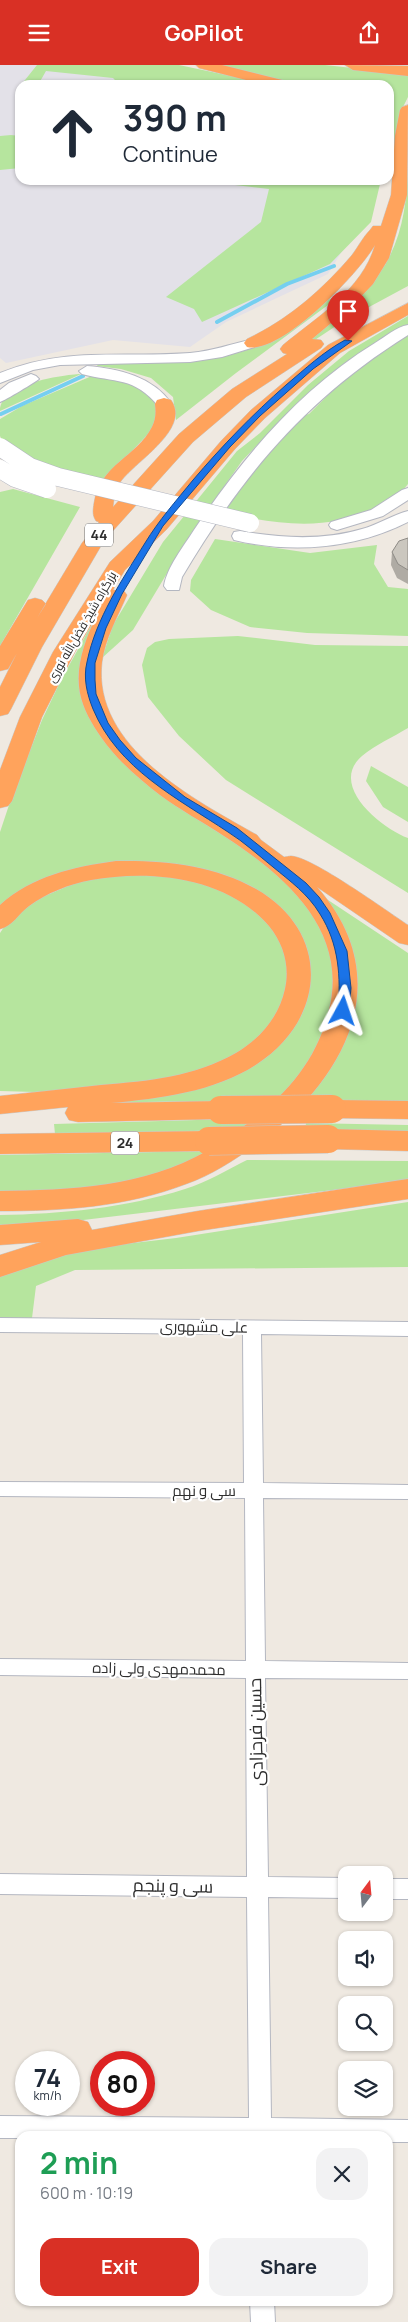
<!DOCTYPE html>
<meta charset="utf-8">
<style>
:root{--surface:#fff;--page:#f2f2f3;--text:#1f2937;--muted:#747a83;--accent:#d93025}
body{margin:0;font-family:Manrope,Cairo,sans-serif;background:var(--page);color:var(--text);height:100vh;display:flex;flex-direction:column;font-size:19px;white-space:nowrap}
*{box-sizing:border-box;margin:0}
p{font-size:16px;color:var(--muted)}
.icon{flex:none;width:28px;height:28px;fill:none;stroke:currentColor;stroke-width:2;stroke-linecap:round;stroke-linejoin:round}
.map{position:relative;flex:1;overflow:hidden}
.sheet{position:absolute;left:15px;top:2066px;width:378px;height:175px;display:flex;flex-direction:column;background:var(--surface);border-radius:15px;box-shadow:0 1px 4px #0004}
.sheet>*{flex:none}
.guide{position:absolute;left:15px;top:15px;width:379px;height:105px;border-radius:15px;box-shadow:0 1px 4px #0004;background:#fff;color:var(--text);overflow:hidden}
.needle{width:32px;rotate:16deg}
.controls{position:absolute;left:338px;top:1801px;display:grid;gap:10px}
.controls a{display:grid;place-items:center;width:55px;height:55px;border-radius:10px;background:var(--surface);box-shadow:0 1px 4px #0004;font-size:25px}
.speed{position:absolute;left:15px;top:1986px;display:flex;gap:10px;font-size:25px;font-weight:700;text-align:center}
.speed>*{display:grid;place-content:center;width:65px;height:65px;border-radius:50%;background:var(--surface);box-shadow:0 1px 4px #0004;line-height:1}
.speed small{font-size:12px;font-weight:400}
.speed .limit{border:8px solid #d22;background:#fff;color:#111}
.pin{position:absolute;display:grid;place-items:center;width:42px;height:42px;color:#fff;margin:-51px -21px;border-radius:50% 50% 50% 0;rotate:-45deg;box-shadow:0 0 5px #0007}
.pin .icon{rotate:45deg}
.me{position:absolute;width:55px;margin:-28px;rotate:5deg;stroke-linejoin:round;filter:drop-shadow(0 0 4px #0008)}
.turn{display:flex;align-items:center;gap:18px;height:105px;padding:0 25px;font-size:22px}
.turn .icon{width:65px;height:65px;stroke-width:2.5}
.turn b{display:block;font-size:35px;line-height:42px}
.round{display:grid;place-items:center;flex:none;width:52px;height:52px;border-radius:15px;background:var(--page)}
.overview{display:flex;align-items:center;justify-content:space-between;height:85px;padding:0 25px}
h1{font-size:30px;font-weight:700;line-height:38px;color:#1e9e55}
.button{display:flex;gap:10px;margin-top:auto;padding:10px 25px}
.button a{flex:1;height:58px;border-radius:15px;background:var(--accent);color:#fff;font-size:20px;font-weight:700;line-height:58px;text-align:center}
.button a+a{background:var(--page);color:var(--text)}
header{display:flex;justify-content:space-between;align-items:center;height:65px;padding:0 25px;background:var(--accent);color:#fff;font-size:22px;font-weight:700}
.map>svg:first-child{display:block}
</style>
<header><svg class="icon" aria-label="menu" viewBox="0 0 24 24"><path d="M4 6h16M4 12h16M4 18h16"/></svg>GoPilot<svg class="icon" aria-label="share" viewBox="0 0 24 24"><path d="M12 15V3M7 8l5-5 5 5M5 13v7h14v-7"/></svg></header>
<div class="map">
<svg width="408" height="2257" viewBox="0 0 408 2257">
<rect width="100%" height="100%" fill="#efe9e1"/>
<path fill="#e3e1e8" d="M0 0H130L203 20H20V115H358L344 183 328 209 226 257 190 282 113 275 6 298 0 293Z"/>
<path fill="#b6e59e" d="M37 0H179L250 15 265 20H120L113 13 46 6 38 20H21Z
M214 0H325L408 9V32L402 44 394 113 389 89V20H294Z
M11 70 20 71V103L0 105V71Z
M408 101V221L345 255 277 300 385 200C403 169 407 136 408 101Z
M193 115H379L380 119 371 157 330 199 202 257 194 244 166 232 261 157 269 124Z
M335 232 328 240 236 308 176 355 173 332 151 313 121 304 97 301 99 298C165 298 222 302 282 270 300 261 315 239 335 232Z
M408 251V261L339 304 300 335 242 396 190 470 133 565 102 593 113 560 163 477 237 386 260 368 308 320 349 286Z
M408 268V419C401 428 393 432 384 438 332 469 275 459 219 447L296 352 309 349 336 322 335 318Z
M81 309 0 346C0 319 60 310 81 309Z
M94 310C121 314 146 320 160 345L154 363 101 418 52 406 3 377 0 371V354L22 341Z
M13 424 80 442 0 581V427Z
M215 474 310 488 377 480 374 499 388 522 408 524V571L307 568 250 562 211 545 190 526 191 515Z
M108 530 104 540 92 652 290 818 332 877 334 951 286 1035 72 1038 211 1017 307 926 259 830 120 798 0 847V767L11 734 42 655 61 615Z
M238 571 315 580 408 581V663C393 672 375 680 362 691 328 720 381 763 408 773V828L226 715 179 671 148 632 142 600 147 583 155 577 169 574Z
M371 701 408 722V757L383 742 366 716Z
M138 808 185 813 229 827 265 852 288 886 291 918 269 965 224 998 167 1016 35 1027 0 1026V868L12 850 33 836 82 815Z
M322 831 408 888V1036H307L330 999 344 969Z
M233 1054H252L240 1065 55 1069 54 1059Z
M306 1058 408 1060V1068L305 1067Z
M209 1086 169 1105 101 1124 0 1130V1090Z
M247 1095 408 1096V1116L0 1165V1150C61 1149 126 1143 185 1124 207 1117 227 1105 247 1095Z
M408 1137V1202L75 1205 36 1221 32 1253H0V1209L30 1197 99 1182 176 1173Z"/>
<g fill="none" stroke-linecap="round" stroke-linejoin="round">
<path stroke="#75cff0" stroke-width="4" d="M217 257 287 219 334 201
M1 349 83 311"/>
<defs>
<path id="street" d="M0 1253 408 1257V1271L261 1269 263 1418 408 1420V1434L263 1433 265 1596 408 1598V1614L265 1613 268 1812 346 1813V1833L268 1832 271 2053 408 2055V2077H388V2071H20V2073H0V2051L249 2053 247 1832 0 1829V1809L247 1812 246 1613 0 1610V1594L246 1596 245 1433 0 1431V1417L244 1418 243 1269 0 1267Z
M384 1814H408V1834H384Z
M250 2236H274L275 2257H251Z"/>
<path id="secondary" d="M408 260V270C306 334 243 409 182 512L179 525H167L164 521C167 502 184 481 194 465 243 392 300 324 375 278 385 272 396 262 408 260Z
M253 274 258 275 260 278 258 281 222 292 190 297 60 300 33 305 0 318V308C66 281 122 293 190 288 212 286 232 279 253 274Z
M87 301C120 304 152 311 172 339L169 342H159C134 311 115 318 82 309L79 306Z
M31 309 36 311 39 314C37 316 4 336 0 337V325L9 318Z
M408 423V435L383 451 337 465 331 463 329 460 331 457 371 445 402 425Z
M408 446V457C355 484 292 489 234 475L232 471 234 467 240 466C280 473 322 476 362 464 378 460 392 450 408 446Z"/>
<path id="highway" d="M196 0H222L290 17 293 20H266L199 3Z
M345 0 408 1V11L353 5Z
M408 40 407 130 389 193 373 219 354 239 312 274 321 275 324 279 321 283 246 332 193 377 111 468 101 481 42 582 11 644 8 649 0 651V622L17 588 8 604 0 606V581L28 535 35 533 42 535 46 539 37 553 82 478 99 457 96 456C92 450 93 445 94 438 100 399 137 392 152 362 156 354 156 347 155 339L157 335 164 333 171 335C192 365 132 398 119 419 115 426 114 434 113 442L179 369 232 324 287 289 283 288 280 284 283 280C317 252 362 225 375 180 359 208 281 290 247 282L244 278 247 274C289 254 322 225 352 190 358 182 363 172 370 165L373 161H381L391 130 395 71 400 45 402 42Z
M408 238V250L340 288 265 353 235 384 167 464 125 505 113 525 124 526 127 530C118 551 105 574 102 597 92 682 195 735 257 770L261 775 284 792C285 792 290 791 291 791 311 791 388 847 408 860V880L399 878 317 822C399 915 345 1015 258 1078 236 1094 212 1110 186 1119 126 1142 63 1146 0 1146V1126C71 1125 144 1122 207 1086L0 1089V1069L209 1066 219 1069 222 1076C272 1044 313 1007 328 949 351 867 286 811 224 771 203 757 180 745 160 730 138 713 117 695 101 672 92 659 83 644 80 628 75 602 85 575 96 552L75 587 42 652 12 736 8 741 0 743V705L20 652 53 587 110 497 153 456 221 376 251 345 328 280Z
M116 796C163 795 214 800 256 824 331 867 327 953 257 999 214 1027 161 1033 111 1038L221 1036 230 1038 234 1045 230 1052 221 1054 78 1057 69 1055 65 1048 68 1042 0 1049V1031C34 1027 68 1024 101 1020 149 1016 194 1012 236 988 260 974 279 952 285 924 290 902 284 879 269 861 227 812 151 804 91 815 69 819 47 828 29 841 18 849 13 861 0 864V840C32 811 73 802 116 796Z
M332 1035 408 1036V1054L332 1053 323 1051 319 1044 323 1037Z
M328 1064 408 1066V1086L328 1084 318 1081 315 1074 318 1067Z
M408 1114V1134L198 1166 66 1190 0 1212V1190L41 1177 0 1180V1160L78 1154 88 1157 92 1165 198 1146Z"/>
</defs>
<use href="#street" stroke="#b4b7c1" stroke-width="2"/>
<use href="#secondary" stroke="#b4b7c1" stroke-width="2"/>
<use href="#highway" stroke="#c9c9c9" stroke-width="1"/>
<use href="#street" fill="#fff" fill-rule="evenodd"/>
<use href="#secondary" fill="#fff" fill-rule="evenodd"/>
<use href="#highway" fill="#ffa35c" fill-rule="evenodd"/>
<defs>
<path id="secondary-bridge" d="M0 382 30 402 58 412 250 458
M0 404 15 413 47 424"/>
<path id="highway-bridge" d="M221 1045 332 1044
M209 1076 328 1074"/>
</defs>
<use href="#secondary-bridge" stroke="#b4b7c1" stroke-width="19" stroke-linecap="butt"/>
<use href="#highway-bridge" stroke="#c9c9c9" stroke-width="29" stroke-linecap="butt"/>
<use href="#secondary-bridge" stroke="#fff" stroke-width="18"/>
<use href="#highway-bridge" stroke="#ffa35c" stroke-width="28"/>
</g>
<path fill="#afaba4" d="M408 473V519L397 513 391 500 392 487Z"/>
<path fill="#cbc7bf" stroke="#8e8b86" d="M408 473V505L398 499 392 487 399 476Z"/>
<path fill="#1a73e8" stroke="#114b97" d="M345 275 352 276 313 304 260 351 230 382 163 461 122 529 106 563 95 598V615L96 629 108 658 120 675 136 693 185 732 237 763 306 818 319 832 330 848 347 886 351 923 349 946 343 950 338 946C341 912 339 879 320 849 308 829 290 816 273 802 258 790 244 777 228 767 177 733 118 704 93 644 87 629 83 613 87 597 96 553 122 515 145 478 159 455 176 436 193 415 222 381 252 350 286 320 305 304 323 287 345 275Z"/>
<g text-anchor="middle" stroke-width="4.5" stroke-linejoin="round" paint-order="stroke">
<g font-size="12" fill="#2e2e2e" stroke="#fff">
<text transform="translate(82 562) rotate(-60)" y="4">بزرگراه شیخ فضل‌الله نوری</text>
</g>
<g fill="#fff" stroke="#6d6d6d" stroke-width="1">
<rect x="85" y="458.5" width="28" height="23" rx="4"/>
<rect x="111" y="1066.5" width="28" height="23" rx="4"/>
</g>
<g font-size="14" font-weight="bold" fill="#2e2e2e">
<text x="99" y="475">44</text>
<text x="125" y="1083">24</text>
</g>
<g font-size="15" fill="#2e2e2e" stroke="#fff">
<text transform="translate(204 1262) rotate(1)" y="5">علی مشهوری</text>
<text x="204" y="1431">سی و نهم</text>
<text transform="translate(159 1604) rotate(1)" y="5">محمدمهدی ولی زاده</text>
</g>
<g font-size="18" fill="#2e2e2e" stroke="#fff">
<text transform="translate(256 1667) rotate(-91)" y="6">حسین فرحزادی</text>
<text transform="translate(173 1821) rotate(1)" y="6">سی و پنجم</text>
</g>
</g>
</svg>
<div class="controls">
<a><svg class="needle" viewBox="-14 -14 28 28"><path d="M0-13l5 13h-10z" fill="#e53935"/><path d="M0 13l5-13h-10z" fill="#747a83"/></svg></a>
<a><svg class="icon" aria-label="sound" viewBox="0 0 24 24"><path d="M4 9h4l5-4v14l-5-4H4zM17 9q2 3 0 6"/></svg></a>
<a><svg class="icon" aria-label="search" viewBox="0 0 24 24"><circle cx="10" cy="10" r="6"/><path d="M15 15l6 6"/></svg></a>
<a><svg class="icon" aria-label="layers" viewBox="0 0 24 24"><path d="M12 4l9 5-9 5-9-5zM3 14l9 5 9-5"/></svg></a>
</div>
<div class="speed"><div>74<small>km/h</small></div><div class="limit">80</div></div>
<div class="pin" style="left:348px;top:276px;background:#d93025"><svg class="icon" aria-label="arrive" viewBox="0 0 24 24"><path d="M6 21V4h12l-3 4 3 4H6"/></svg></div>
<svg class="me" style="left:343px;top:946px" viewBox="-20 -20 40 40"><path d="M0-17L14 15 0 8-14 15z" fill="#1a73e8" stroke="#fff" stroke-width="4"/></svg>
<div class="guide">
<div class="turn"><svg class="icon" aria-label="ahead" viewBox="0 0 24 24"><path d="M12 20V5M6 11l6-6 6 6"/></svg><div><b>390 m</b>Continue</div></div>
</div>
<section class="sheet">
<div class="overview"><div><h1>2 min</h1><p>600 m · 10:19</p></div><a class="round"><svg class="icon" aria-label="close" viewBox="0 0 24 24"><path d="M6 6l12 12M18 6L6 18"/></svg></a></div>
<div class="button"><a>Exit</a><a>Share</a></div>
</section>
</div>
